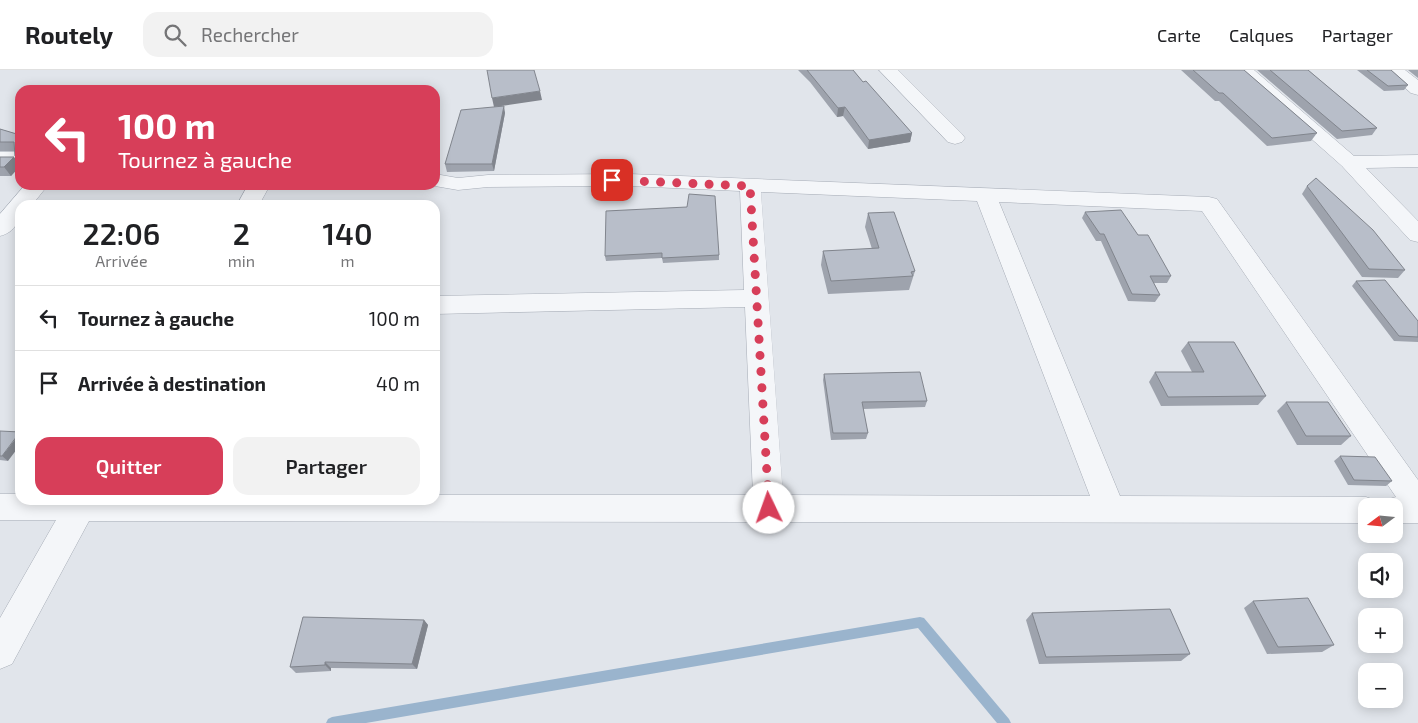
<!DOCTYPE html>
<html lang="fr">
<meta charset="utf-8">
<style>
:root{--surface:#fff;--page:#f2f2f2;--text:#202124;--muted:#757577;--line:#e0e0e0;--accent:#d73e59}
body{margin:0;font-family:"Exo 2",sans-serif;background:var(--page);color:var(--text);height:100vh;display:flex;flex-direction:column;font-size:19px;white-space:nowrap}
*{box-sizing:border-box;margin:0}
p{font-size:16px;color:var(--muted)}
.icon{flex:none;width:28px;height:28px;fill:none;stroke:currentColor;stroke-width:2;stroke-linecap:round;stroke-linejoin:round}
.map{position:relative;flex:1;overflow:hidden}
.drawer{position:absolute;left:15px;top:130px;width:425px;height:305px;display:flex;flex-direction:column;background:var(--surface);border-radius:15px;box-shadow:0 2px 12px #0003}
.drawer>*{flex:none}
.hud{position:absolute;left:15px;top:15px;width:425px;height:105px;border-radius:15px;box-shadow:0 2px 12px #0003;background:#d73e59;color:#fff;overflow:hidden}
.needle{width:32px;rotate:254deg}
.tools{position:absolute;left:1358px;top:428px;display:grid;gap:10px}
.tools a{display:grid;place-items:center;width:45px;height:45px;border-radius:10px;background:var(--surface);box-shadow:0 2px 12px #0003;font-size:25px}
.pin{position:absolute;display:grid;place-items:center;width:42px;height:42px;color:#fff;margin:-21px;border-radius:10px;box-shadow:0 2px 8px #0006}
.me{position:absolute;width:55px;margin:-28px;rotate:357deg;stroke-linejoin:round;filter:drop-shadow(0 0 4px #0008)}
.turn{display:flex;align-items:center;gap:18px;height:105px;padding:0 20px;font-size:22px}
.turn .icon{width:65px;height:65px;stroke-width:2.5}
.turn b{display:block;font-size:35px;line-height:42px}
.eta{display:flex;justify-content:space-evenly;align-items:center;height:85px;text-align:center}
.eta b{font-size:30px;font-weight:600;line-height:35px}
.button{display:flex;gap:10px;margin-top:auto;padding:10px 20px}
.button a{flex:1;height:58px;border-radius:15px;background:var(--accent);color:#fff;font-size:20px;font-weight:600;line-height:58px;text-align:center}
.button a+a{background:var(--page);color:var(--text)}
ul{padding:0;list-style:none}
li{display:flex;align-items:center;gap:15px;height:65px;padding:0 20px;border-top:1px solid var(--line)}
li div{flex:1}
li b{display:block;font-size:19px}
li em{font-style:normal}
header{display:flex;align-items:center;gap:30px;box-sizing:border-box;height:70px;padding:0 25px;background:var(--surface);border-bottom:1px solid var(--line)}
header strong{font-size:24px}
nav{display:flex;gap:28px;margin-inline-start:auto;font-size:18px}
.search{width:350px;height:45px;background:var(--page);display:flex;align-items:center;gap:12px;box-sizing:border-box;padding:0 18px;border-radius:15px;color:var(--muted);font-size:19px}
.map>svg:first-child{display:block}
</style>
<header>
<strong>Routely</strong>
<div class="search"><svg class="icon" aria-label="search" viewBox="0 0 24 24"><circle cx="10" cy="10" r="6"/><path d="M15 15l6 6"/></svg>Rechercher</div>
<nav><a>Carte</a><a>Calques</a><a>Partager</a></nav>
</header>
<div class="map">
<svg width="1418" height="653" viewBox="0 0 1418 653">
<rect width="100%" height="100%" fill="#e1e5eb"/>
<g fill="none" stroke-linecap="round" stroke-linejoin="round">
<path fill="#9ab4cd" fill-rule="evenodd" d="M920 547 924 548 1009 649 1011 653H997L918 558 366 653H326L328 649 332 647Z"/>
<defs>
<path id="minor" d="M879 0H898L962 64 965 68 962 72 955 74 948 72Z
M1234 0H1254L1354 86 1418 85V97L1366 98 1418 151V172L1410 170 1342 96Z
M1385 0H1405L1418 10V25L1411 23Z
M0 82H20V94H0Z
M435 104 458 108 488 105 629 104 1209 127 1217 129 1418 410V453H1394V436H1380L1383 431 1396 427 1202 141 999 132 1120 426 1366 427 1377 431 1380 436H1366V453L89 451 12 594 0 599V548L56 450H0V424H20V430H435V425H753L745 237 435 244V226L744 220 740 121 629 116 488 117 458 120 429 115H435ZM761 122 977 131 1090 426 783 425Z
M25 115H48L32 135H20C20 150 16 162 0 166V144Z
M248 115H270L259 135H237Z"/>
</defs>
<use href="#minor" stroke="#a6acb6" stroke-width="1"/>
<use href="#minor" fill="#f4f6f9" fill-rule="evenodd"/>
</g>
<path fill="#9ea3ad" d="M798 0H853L863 12 912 63 910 72 868 79 843 46 837 47 810 12Z
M1181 0H1244L1317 63 1311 71 1267 76 1219 31H1215Z
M1257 0H1308L1377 58 1372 65 1337 69Z
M1357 0H1391L1408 15 1404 20 1384 21Z
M1408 0H1418V8Z
M542 30 502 36 505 43 494 101 447 102 445 94 494 37Z
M0 59 20 65V93L15 86V81H0Z
M0 87 20 95V96L11 106H0Z
M1307 116 1405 200 1398 208 1362 207 1302 124Z
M687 137 719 185V190L663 193 662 188 606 191 605 186Z
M1085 142 1138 165 1171 206 1167 213H1154L1160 225 1155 232 1128 231 1101 171H1096L1082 148Z
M868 143 915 201 909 220 828 224 821 195 823 181 872 179 865 157Z
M1356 211 1418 251V272L1394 271 1352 216Z
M1188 272 1266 326 1258 335 1161 336 1149 312 1155 302H1192L1181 281Z
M824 304 927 331 925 337 863 339 868 363 866 369 831 370 823 310Z
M1286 332 1351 366 1341 375H1297L1277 341Z
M0 361 8 391 0 390Z
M1340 386 1392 411 1386 416 1348 415 1334 391Z
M1253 531 1334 575 1322 582 1267 584 1244 538Z
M1032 543 1190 584 1181 591 1039 594 1026 550Z
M424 550 428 555 417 599 331 598V601L296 603 290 597Z"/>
<path fill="#81858d" d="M540 21 542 30 494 37 492 28Z
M504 36 505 43 494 101 492 94Z
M845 37 843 46 837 47 838 38Z
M912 63 910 72 868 79 869 70Z
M20 81V93L15 86Z
M14 87 20 95V96L11 106 4 97Z
M438 163 440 170 435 187V172Z
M20 363V375L8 391 2 386Z
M424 550 428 555 417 599 412 594Z
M325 592 331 598V601L325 595Z"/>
<path fill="#b8bec9" stroke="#81858d" d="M487 0H534L540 21 492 28Z
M807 0H853L863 12 866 11 912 63 869 70 845 37 838 38Z
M1193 0H1244L1317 63 1272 68 1223 23H1219Z
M1270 0H1308L1377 58 1342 61Z
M1367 0H1391L1408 15 1388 16Z
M504 36 492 94H445L461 40Z
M0 59 20 65V81L15 86 14 72H0Z
M0 87H14L4 97H0Z
M1316 108 1373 160 1405 200 1369 199 1307 116Z
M689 124 715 126 719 185 662 188V183L605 186 606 141 687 137Z
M362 132 373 135 388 134V135H361Z
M1121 140 1138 165H1148L1171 206H1150L1160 225 1132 224 1104 164H1100L1085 142Z
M894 142 915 201 911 202 913 206 831 211 823 181 879 178 868 143Z
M435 163H438L435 172Z
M1385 210 1418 251V267L1399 266 1356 211Z
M1188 272H1234L1266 326 1168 327 1155 302H1204Z
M920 302 927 331 862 332 868 363H833L824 304Z
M1286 332H1328L1351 366H1306Z
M0 361 20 362 2 386H0Z
M1340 386 1375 387 1392 411 1354 410Z
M1308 528 1334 575 1278 577 1253 531Z
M1170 539 1190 584 1046 587 1032 543Z
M303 547 424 550 412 594 325 592V595L290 597Z"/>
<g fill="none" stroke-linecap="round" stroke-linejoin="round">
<path stroke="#d73e59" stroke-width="9" stroke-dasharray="0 16.2" d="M612 110 750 116 769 438"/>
</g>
</svg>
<div class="tools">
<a><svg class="needle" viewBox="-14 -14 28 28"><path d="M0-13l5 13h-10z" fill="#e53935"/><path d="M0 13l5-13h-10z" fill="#757577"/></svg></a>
<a><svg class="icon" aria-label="sound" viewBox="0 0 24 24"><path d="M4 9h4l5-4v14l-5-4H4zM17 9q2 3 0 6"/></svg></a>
<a>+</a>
<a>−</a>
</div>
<div class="pin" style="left:612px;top:110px;background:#d93025"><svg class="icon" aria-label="arrive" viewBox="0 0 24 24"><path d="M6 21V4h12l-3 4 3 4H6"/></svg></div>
<svg class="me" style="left:769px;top:438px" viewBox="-20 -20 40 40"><circle r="19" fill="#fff"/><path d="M0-13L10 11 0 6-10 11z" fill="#d73e59"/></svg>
<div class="hud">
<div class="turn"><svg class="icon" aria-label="left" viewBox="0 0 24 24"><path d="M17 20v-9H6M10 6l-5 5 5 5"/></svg><div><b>100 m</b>Tournez à gauche</div></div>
</div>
<section class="drawer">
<div class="eta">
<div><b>22:06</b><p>Arrivée</p></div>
<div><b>2</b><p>min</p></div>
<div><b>140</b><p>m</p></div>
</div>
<ul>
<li><svg class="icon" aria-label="left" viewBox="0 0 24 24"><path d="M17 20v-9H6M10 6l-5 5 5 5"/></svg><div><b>Tournez à gauche</b></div><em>100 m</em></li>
<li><svg class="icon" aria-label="arrive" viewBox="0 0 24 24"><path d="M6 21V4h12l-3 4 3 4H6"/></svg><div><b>Arrivée à destination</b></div><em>40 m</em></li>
</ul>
<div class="button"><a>Quitter</a><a>Partager</a></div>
</section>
</div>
